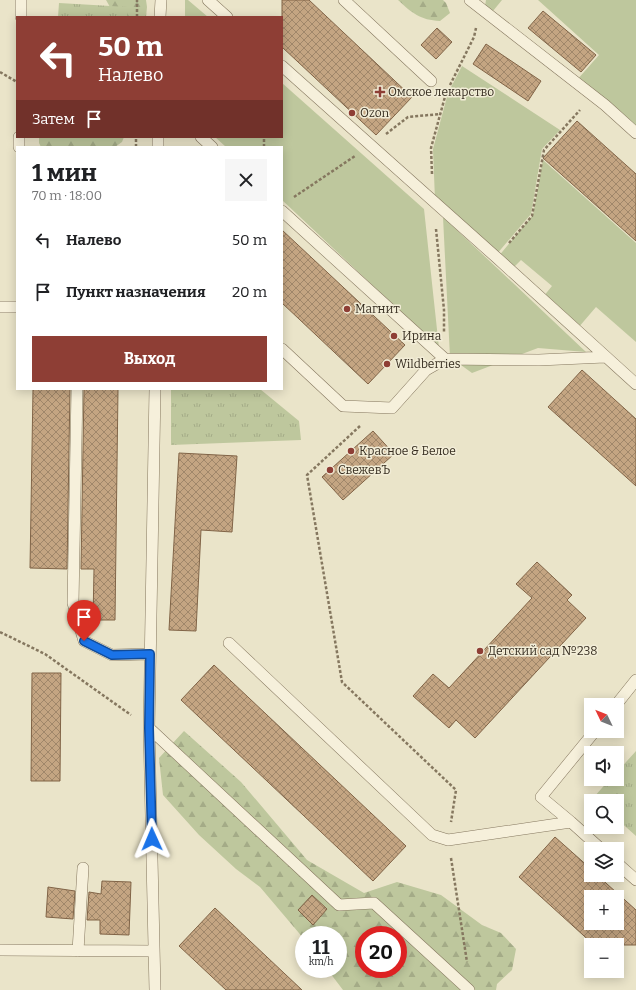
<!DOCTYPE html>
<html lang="ru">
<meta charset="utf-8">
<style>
:root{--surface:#fff;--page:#f6f6f6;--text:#202124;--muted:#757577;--accent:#8e3e35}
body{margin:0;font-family:Bitter,serif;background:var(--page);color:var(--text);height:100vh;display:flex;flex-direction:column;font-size:15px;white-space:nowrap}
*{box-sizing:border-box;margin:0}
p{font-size:13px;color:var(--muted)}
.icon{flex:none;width:22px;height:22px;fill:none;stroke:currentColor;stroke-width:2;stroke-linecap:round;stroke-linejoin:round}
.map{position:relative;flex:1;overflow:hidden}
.drawer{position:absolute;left:16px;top:146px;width:267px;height:244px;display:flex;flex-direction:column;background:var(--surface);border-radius:0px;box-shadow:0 2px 10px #0003}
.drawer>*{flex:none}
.top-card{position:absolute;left:16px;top:16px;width:267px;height:122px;border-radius:0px;box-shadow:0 2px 10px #0003;background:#8e3e35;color:#fff;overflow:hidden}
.needle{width:26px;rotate:313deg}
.buttons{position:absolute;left:584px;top:698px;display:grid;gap:8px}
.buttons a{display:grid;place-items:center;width:40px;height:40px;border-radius:0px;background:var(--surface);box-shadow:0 2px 10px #0003;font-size:20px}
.speed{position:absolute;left:295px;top:926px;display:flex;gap:8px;font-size:20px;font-weight:700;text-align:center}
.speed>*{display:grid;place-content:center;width:52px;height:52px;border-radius:50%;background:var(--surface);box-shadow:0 2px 10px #0003;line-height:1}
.speed small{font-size:10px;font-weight:400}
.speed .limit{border:6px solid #d22;background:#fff;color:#111}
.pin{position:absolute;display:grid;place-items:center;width:34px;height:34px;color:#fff;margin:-41px -17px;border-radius:50% 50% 50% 0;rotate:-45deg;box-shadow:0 0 4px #0007}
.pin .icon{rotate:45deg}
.me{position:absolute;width:44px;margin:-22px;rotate:359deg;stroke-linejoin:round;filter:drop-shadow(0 0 3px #0008)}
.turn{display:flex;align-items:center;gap:14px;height:84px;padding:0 16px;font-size:18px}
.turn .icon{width:52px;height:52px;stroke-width:2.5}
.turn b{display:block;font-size:28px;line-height:34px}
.then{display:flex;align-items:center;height:38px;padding:0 16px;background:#0003;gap:8px;font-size:15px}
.round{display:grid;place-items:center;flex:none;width:42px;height:42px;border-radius:0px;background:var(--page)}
.headline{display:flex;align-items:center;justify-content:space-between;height:68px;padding:0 16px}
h1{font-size:24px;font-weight:700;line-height:30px}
.cta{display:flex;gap:8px;margin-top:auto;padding:8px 16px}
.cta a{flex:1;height:46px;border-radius:0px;background:var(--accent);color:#fff;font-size:16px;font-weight:700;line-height:46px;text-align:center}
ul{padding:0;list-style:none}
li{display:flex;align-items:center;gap:12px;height:52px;padding:0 16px}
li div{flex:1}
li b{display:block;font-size:15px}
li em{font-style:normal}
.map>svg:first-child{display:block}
</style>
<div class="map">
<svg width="636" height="990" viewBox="0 0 636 990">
<defs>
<pattern id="forest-firs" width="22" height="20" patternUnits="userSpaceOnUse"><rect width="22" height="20" fill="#bec79d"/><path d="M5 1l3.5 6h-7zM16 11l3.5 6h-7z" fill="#a4ab87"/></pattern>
<pattern id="park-tufts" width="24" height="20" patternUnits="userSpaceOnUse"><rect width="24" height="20" fill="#bec79d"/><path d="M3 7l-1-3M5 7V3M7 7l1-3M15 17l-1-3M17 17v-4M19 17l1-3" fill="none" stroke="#a4ab87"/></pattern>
<pattern id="building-cross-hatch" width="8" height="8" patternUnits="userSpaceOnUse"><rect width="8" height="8" fill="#c4a582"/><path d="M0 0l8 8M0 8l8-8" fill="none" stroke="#a0876a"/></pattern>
</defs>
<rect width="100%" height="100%" fill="#eae4c9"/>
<path fill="#bec79d" d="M185 0H188L208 17H185Z
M486 0H502L493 11 485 6Z
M538 0H636V130L577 80 599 55Z
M462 66 560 130 542 149 531 214 496 255 435 200 433 149 448 93Z
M282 83 424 209 439 348 282 200V147H226L215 137H282Z
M543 160 636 243V342L596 307 578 328 543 297 552 286 521 260 512 269 498 257 533 215Z
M443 217 586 352 538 348 472 373 450 357Z"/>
<path fill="url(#forest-firs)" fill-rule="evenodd" d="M106 0H146L147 7 146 17H104L110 7Z
M398 0H443L446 3 450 13 440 21C420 20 412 13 398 0Z
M39 137H124L122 142 115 147H41L39 143Z
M184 731 241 782 307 860 364 893 397 882 441 895 482 925 501 933 516 949 512 970 497 984 496 990H343L327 969H338V935H304V939L260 887 236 869 199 835 163 795 159 758ZM364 935H398V969H364Z"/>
<path fill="url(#park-tufts)" d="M59 3 128 7 127 17H58Z
M171 389H260L299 421 301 440 171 445Z
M636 751V836L617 819V801H597L593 798 610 779H617V772Z"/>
<path fill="url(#building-cross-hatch)" stroke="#816447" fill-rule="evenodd" d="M282 0H309L412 97 376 135 282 47Z
M543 11 596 55 581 72 528 28Z
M437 28 452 42 436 59 421 45Z
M486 44 541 81 528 101 473 64Z
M577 121 636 174V241L543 158Z
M282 230 405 345 368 384 282 303Z
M582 370 636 419V486L548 407Z
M33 389H70L67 569 30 568Z
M84 389H118L115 620H93L94 569H81Z
M373 431 394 454 343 500 322 477Z
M179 453 237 456 232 532 201 530 196 631 169 630Z
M537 562 572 595 567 600 586 618 475 738 456 720 449 728 413 696 433 674 449 688 532 598 516 584Z
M214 665 406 846 373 881 181 700Z
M32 673H61L60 781H31Z
M555 837 591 869V875H597L636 910V945H594L519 877ZM591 897H617V923H591Z
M102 881 131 882 129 935 100 934V920H87L89 892 101 894Z
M48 887 75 891 73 919 46 917Z
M312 895 327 909 313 925 298 910Z
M215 908 302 990H226L179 946Z"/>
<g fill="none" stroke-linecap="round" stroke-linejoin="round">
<defs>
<path id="service" d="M208 0 227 17
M344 0 431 81
M470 0 605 105 636 133
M21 17V0
M160 17 161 0
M282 66 496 257 636 384
M201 137 212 147
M19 147V137
M158 147V137
M282 211 445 359
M0 307H17
M282 349 343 406 392 408 426 370 445 359 539 360 605 357
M77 389 73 603 84 641 112 655 150 654
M155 389 149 728 155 990
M229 643 432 835 448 840 571 822 601 849
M616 705 636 680
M149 728 339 905 374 903 469 990
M571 822 541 797 595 731
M617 863 636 880
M0 950 154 951
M78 951 83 868"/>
</defs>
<use href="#service" stroke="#85775f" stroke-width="12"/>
<path stroke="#85775f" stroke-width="2.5" stroke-dasharray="3 2" stroke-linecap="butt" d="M137 17V0
M0 72 17 82
M450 85 474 37 476 28
M386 134 408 117 440 114
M136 147V137
M264 147V137
M432 174 431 148 446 93
M294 197 355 156
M436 229 444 310V333
M509 243 532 216 544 150 580 110
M360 426 307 475 342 682 456 790 451 822
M0 632 45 654 131 715
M451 858 467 962"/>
<use href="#service" stroke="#f6f0db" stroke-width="11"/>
</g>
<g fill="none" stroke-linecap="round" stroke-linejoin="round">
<defs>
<path id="route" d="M84 641 112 655 150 654 149 728 152 839"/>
</defs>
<use href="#route" stroke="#114b97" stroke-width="10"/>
<use href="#route" stroke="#1a73e8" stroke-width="7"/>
</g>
<g fill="#8e3e35" stroke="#f2edd7" stroke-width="1.5">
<path d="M378 86h4v4h4v4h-4v4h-4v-4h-4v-4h4z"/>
<circle cx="352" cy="113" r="4"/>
<circle cx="347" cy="309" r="4"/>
<circle cx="394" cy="336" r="4"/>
<circle cx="387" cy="364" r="4"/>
<circle cx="351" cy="451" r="4"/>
<circle cx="330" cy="470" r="4"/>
<circle cx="480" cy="651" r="4"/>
</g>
<g text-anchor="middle" stroke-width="3" stroke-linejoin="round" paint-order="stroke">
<g font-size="12" fill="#372e21" stroke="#f2edd7" text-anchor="start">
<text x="388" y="96">Омское лекарство</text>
<text x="360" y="117">Ozon</text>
<text x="355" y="313">Магнит</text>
<text x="402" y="340">Ирина</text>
<text x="395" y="368">Wildberries</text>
<text x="359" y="455">Красное &amp; Белое</text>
<text x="338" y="474">СвежевЪ</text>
<text x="488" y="655">Детский сад №238</text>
</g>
</g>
</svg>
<div class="buttons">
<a><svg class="needle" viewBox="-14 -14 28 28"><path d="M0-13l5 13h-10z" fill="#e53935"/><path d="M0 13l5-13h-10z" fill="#757577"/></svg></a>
<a><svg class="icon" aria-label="sound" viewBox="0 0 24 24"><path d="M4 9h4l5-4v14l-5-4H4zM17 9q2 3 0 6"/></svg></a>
<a><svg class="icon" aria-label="search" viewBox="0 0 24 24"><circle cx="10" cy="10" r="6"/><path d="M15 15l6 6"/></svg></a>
<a><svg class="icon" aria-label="layers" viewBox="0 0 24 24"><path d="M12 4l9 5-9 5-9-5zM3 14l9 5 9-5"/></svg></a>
<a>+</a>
<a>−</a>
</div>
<div class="speed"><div>11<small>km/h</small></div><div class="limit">20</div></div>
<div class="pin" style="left:84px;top:641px;background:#d93025"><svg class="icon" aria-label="arrive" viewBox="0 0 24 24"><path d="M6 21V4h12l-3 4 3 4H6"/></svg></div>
<svg class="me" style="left:152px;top:839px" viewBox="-20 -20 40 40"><path d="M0-17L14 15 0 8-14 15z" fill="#1a73e8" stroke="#fff" stroke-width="4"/></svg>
<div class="top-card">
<div class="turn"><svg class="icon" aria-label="left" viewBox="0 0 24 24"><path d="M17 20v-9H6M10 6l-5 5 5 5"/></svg><div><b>50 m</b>Налево</div></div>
<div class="then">Затем<svg class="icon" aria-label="arrive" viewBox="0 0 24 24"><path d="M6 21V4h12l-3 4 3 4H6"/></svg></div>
</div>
<section class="drawer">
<div class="headline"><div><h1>1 мин</h1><p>70 m · 18:00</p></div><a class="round"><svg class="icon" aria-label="close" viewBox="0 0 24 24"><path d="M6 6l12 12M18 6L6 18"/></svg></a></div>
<ul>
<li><svg class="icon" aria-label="left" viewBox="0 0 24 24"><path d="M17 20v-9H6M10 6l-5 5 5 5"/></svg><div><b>Налево</b></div><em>50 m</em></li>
<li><svg class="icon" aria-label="arrive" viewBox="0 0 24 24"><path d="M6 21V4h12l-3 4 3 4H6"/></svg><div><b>Пункт назначения</b></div><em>20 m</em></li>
</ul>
<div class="cta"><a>Выход</a></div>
</section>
</div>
